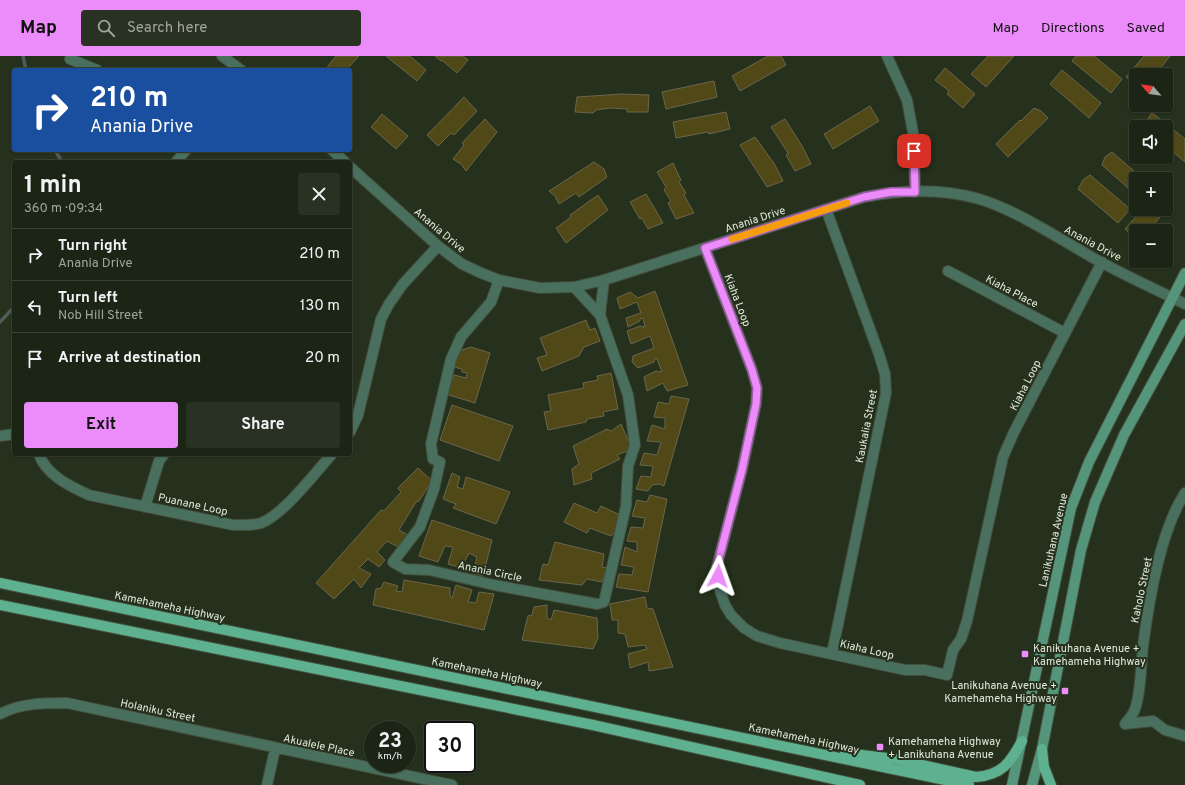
<!DOCTYPE html>
<meta charset="utf-8">
<style>
:root{--surface:#1c2515;--page:#293122;--text:#f1f3f6;--muted:#a0a5a0;--line:#3a4234;--accent:#ec8cfa}
body{margin:0;font-family:Overpass,sans-serif;background:var(--page);color:var(--text);height:100vh;display:flex;flex-direction:column;font-size:15px;white-space:nowrap}
*{box-sizing:border-box;margin:0}
p{font-size:13px;color:var(--muted)}
.icon{flex:none;width:22px;height:22px;fill:none;stroke:currentColor;stroke-width:2;stroke-linecap:round;stroke-linejoin:round}
.map{position:relative;flex:1;overflow:hidden}
.panel{position:absolute;left:12px;top:104px;width:340px;height:296px;display:flex;flex-direction:column;background:var(--surface);border-radius:4px;box-shadow:0 1px 3px #0004,0 0 0 1px var(--line)}
.panel>*{flex:none}
.top-card{position:absolute;left:12px;top:12px;width:340px;height:84px;border-radius:4px;box-shadow:0 1px 3px #0004,0 0 0 1px var(--line);background:#1a4fa0;color:#fff;overflow:hidden}
.needle{width:26px;rotate:298deg}
.fabs{position:absolute;left:1129px;top:12px;display:grid;gap:8px}
.fabs a{display:grid;place-items:center;width:44px;height:44px;border-radius:4px;background:var(--surface);box-shadow:0 1px 3px #0004,0 0 0 1px var(--line);font-size:20px}
.speed{position:absolute;left:364px;top:665px;display:flex;gap:8px;font-size:20px;font-weight:700;text-align:center}
.speed>*{display:grid;place-content:center;width:52px;height:52px;border-radius:50%;background:var(--surface);box-shadow:0 1px 3px #0004,0 0 0 1px var(--line);line-height:1}
.speed small{font-size:10px;font-weight:400}
.speed .limit{border:2px solid #111;border-radius:6px;background:#fff;color:#111}
.pin{position:absolute;display:grid;place-items:center;width:34px;height:34px;color:#fff;margin:-17px;border-radius:8px;box-shadow:0 2px 6px #0006}
.me{position:absolute;width:44px;margin:-22px;rotate:4deg;stroke-linejoin:round;filter:drop-shadow(0 0 3px #0008)}
.turn{display:flex;align-items:center;gap:14px;height:84px;padding:0 12px;font-size:18px}
.turn .icon{width:52px;height:52px;stroke-width:2.5}
.turn b{display:block;font-size:28px;line-height:34px}
.round{display:grid;place-items:center;flex:none;width:42px;height:42px;border-radius:4px;background:var(--page)}
.summary{display:flex;align-items:center;justify-content:space-between;height:68px;padding:0 12px}
h1{font-size:24px;font-weight:700;line-height:30px}
.action{display:flex;gap:8px;margin-top:auto;padding:8px 12px}
.action a{flex:1;height:46px;border-radius:4px;background:var(--accent);color:#111;font-size:16px;font-weight:700;line-height:46px;text-align:center}
.action a+a{background:var(--page);color:var(--text)}
ul{padding:0;list-style:none}
li{display:flex;align-items:center;gap:12px;height:52px;padding:0 12px;border-top:1px solid var(--line)}
li div{flex:1}
li b{display:block;font-size:15px}
li em{font-style:normal}
header{display:flex;align-items:center;gap:24px;box-sizing:border-box;height:56px;padding:0 20px;background:var(--accent);color:#111}
header strong{font-size:19px}
nav{display:flex;gap:22px;margin-inline-start:auto;font-size:14px}
.search{width:280px;height:36px;background:var(--page);display:flex;align-items:center;gap:10px;box-sizing:border-box;padding:0 14px;border-radius:4px;color:var(--muted);font-size:15px}
.map>svg:first-child{display:block}
</style>
<header>
<strong>Map</strong>
<div class="search"><svg class="icon" aria-label="search" viewBox="0 0 24 24"><circle cx="10" cy="10" r="6"/><path d="M15 15l6 6"/></svg>Search here</div>
<nav><a>Map</a><a>Directions</a><a>Saved</a></nav>
</header>
<div class="map">
<svg width="1185" height="729" viewBox="0 0 1185 729">
<rect width="100%" height="100%" fill="#25311c"/>
<g fill="none" stroke-linecap="round" stroke-linejoin="round">
<path stroke="#4e5c59" stroke-width="3.5" d="M23 0 26 14
M55 94 62 106
M0 266 14 251"/>
</g>
<path fill="#514817" stroke="#6b664c" d="M336 0H359L346 14H325Z
M386 0H410L426 14 417 25Z
M435 0H463L468 4 457 17 443 5H441Z
M768 0H781L786 9 740 35 732 20Z
M988 0H1014L986 31 971 18Z
M1076 0H1094L1122 23 1111 37 1072 5Z
M1144 0H1170L1155 19H1136V29L1126 21Z
M945 12 975 38 963 52 947 38 949 35 935 24Z
M1062 14 1101 47 1089 62 1050 28Z
M714 25 717 41 666 53 662 36Z
M622 38 649 39 648 56H627V53L610 52 596 54 593 57 575 56 577 41Z
M464 41 477 55 454 79 451 77 438 90 427 79Z
M870 50 879 65 833 93 824 78Z
M1034 52 1041 55 1048 62 1008 101 996 88 1020 64 1021 65Z
M726 56 730 73 709 78 708 76 676 82 673 66Z
M1152 57 1185 83V106L1166 90V71H1142Z
M382 58 408 80 396 93 371 71Z
M485 63 497 76 466 115 461 108 453 103 464 89 462 87Z
M785 63 802 90 811 108 795 115 786 99 788 97 771 71Z
M755 81 775 109 783 125 767 131 740 89Z
M1112 96 1143 123H1136V139L1102 109 1105 101Z
M594 106 604 113 607 121 579 141 576 137 559 148 555 140 549 135Z
M673 107 681 124 679 126 686 137 684 139 694 157 676 163 668 147 671 145 664 134 666 131 657 116Z
M1090 119 1130 153 1118 167 1078 133 1083 124Z
M646 138 663 167 648 173 642 162 640 163 630 146Z
M598 139 608 154 566 187 556 172 571 161 570 159Z
M1166 140 1173 146 1148 175H1136V183L1125 173 1143 153H1166Z
M655 235 688 329 667 335 663 327 647 335 644 321 656 315 662 316 657 303H655L654 306 638 312 632 306 633 300 654 292 650 280 631 288 627 275 640 270 645 271 643 262 640 263V265L628 271 626 262 641 257 637 246 620 253 617 242 630 236 638 242Z
M586 264 590 274 595 272 600 285 584 291 579 300 542 315 537 302 547 299 540 282Z
M471 291 490 297 475 347 446 338 454 319 466 322 467 317 462 316V313L454 311 459 295Z
M611 317 618 353 603 356 604 360 587 363 586 366 548 374 544 356 551 355 548 339 584 332 583 327 598 324 597 320Z
M671 340 689 343 664 430 659 428 652 429 648 435 636 433 641 420 651 421 653 410 640 409 644 397 657 399 661 386 647 385 652 369 665 373V362L654 361 658 346 669 348Z
M452 349 513 370 499 405 440 384Z
M621 368 632 393 617 399 620 403 591 417 592 423 574 429 572 413 579 408 573 390 607 373 611 375Z
M418 412 432 425 419 445 416 446 399 474 408 479 398 491 387 485 377 496 385 504 379 511 368 503 359 512 371 518 361 532 354 523 334 543 316 527 381 454 384 455 401 436 398 432Z
M452 417 460 421 457 431 463 433 466 421 510 436 496 468 453 452 456 448 443 443Z
M650 439 667 443 648 536 616 531 619 518 632 519 634 511 621 509 625 491 637 496V486L627 485 631 471 643 472 645 462 632 460 637 444 647 446Z
M574 447 597 457 601 450 618 458 617 473 611 480 590 472 587 477 564 466Z
M432 464 492 484 483 520 473 517 477 501 469 497 461 512 448 508 453 491 445 490 438 506 419 500Z
M555 486 604 498 602 511 607 512 602 526 587 523 582 529 539 524 543 508 548 509Z
M404 524 450 532V541L452 542 456 529 472 534 468 546 476 547 479 536 494 538 484 574 373 549 376 533 381 532 384 526 398 530 396 535 402 536Z
M645 541 647 552 653 553 673 611 649 615 648 606 630 612 628 598 647 593 645 589 628 591 625 578 618 577V564H612L610 548Z
M547 549V562L551 564 554 554 597 562 598 582 593 593 522 584 528 560 532 559 534 551Z"/>
<g fill="none" stroke-linecap="round" stroke-linejoin="round">
<defs>
<path id="minor" d="M887 0 907 44 914 82 915 136
M70 3 97 14
M176 106 186 94
M826 153 879 298 885 318 886 337 832 597
M705 192 752 314 757 332 756 348 742 414 717 510 719 531 725 549 731 559 744 572 757 580 780 587 905 614H925L947 619 953 594 961 583 967 565 1003 401 1014 376 1102 206
M948 215 1065 277
M499 224 491 246 461 281 451 303 431 388 433 403 440 406 434 433 420 471 393 506 405 513 429 514 494 529 597 548 604 546 626 450 628 410 635 389 628 339 600 259 604 224
M574 231 600 259
M350 376 358 359 381 263 389 248 403 228 438 190
M0 380 14 378
M39 398C46 419 71 431 89 439L233 469C243 469 251 470 261 467 283 459 315 417 332 398
M1185 437C1160 475 1149 544 1143 590 1141 608 1141 637 1135 653 1133 659 1128 664 1125 668L1153 665 1165 674 1185 680
M145 451 159 405 164 398
M0 658C21 647 44 647 67 647L452 729
M267 729 275 693"/>
<path id="tertiary" d="M222 0 241 14
M332 94 345 106
M350 111 438 190 462 208 481 217 499 224 540 232 574 231 604 224 864 141C901 134 942 132 979 143 1016 154 1060 183 1095 203 1124 219 1155 233 1185 248"/>
<path id="secondary" d="M1012 729 1071 452 1089 406 1185 217
M1032 729 1042 693 1081 494 1095 446 1124 379 1185 268"/>
<path id="primary" d="M0 527 969 729
M0 549 593 669 860 729
M1042 693 1044 711 1051 729
M845 697 895 703 976 721C1002 719 1010 707 1022 685"/>
</defs>
<use href="#minor" stroke="#434e3b" stroke-width="12"/>
<use href="#tertiary" stroke="#434e3b" stroke-width="12"/>
<use href="#secondary" stroke="#434e3b" stroke-width="12"/>
<use href="#primary" stroke="#434e3b" stroke-width="12"/>
<use href="#minor" stroke="#496f5f" stroke-width="10"/>
<use href="#tertiary" stroke="#496f5f" stroke-width="10"/>
<use href="#secondary" stroke="#55957b" stroke-width="10"/>
<use href="#primary" stroke="#5db191" stroke-width="10"/>
</g>
<g fill="none" stroke-linecap="round" stroke-linejoin="round">
<defs>
<path id="route" d="M718 520 717 510 742 414 756 348 757 332 752 314 705 192 864 141 891 136H915L914 95"/>
</defs>
<use href="#route" stroke="#995ba2" stroke-width="10"/>
<use href="#route" stroke="#ec8cfa" stroke-width="7"/>
<path stroke="#f59e0b" stroke-width="7" d="M732 183 847 147"/>
</g>
<g fill="#ec8cfa" stroke="#25311c" stroke-width="1.5">
<rect x="1021" y="594" width="8" height="8" rx="2"/>
<rect x="1061" y="631" width="8" height="8" rx="2"/>
<rect x="876" y="687" width="8" height="8" rx="2"/>
</g>
<g text-anchor="middle" stroke-width="4" stroke-linejoin="round" paint-order="stroke">
<g font-size="11" fill="#e1e9db" stroke="#25311c">
<text transform="translate(755 163) rotate(-18)" y="4">Anania Drive</text>
<text transform="translate(440 174) rotate(40)" y="4">Anania Drive</text>
<text transform="translate(1093 187) rotate(28)" y="4">Anania Drive</text>
<text transform="translate(1012 235) rotate(28)" y="4">Kiaha Place</text>
<text transform="translate(738 244) rotate(69)" y="4">Kiaha Loop</text>
<text transform="translate(1025 329) rotate(-63)" y="4">Kiaha Loop</text>
<text transform="translate(866 370) rotate(-79)" y="4">Kaukalia Street</text>
<text transform="translate(193 448) rotate(12)" y="4">Puanane Loop</text>
<text transform="translate(1053 484) rotate(-77)" y="4">Lanikuhana Avenue</text>
<text transform="translate(490 515) rotate(12)" y="4">Anania Circle</text>
<text transform="translate(1141 534) rotate(-78)" y="4">Kaholo Street</text>
<text transform="translate(170 550) rotate(12)" y="4">Kamehameha Highway</text>
<text transform="translate(867 593) rotate(13)" y="4">Kiaha Loop</text>
<text transform="translate(487 616) rotate(12)" y="4">Kamehameha Highway</text>
<text transform="translate(158 654) rotate(12)" y="4">Holaniku Street</text>
<text transform="translate(804 682) rotate(12)" y="4">Kamehameha Highway</text>
<text transform="translate(319 689) rotate(12)" y="4">Akualele Place</text>
</g>
<g font-size="11" fill="#e1e9db" stroke="#25311c" text-anchor="start">
<text x="1033" y="596">Kanikuhana Avenue +<tspan x="1033" dy="13">Kamehameha Highway</tspan></text>
<text x="1057" y="633" text-anchor="end">Lanikuhana Avenue +<tspan x="1057" dy="13">Kamehameha Highway</tspan></text>
<text x="888" y="689">Kamehameha Highway<tspan x="888" dy="13">+ Lanikuhana Avenue</tspan></text>
</g>
</g>
</svg>
<div class="fabs">
<a><svg class="needle" viewBox="-14 -14 28 28"><path d="M0-13l5 13h-10z" fill="#e53935"/><path d="M0 13l5-13h-10z" fill="#a0a5a0"/></svg></a>
<a><svg class="icon" aria-label="sound" viewBox="0 0 24 24"><path d="M4 9h4l5-4v14l-5-4H4zM17 9q2 3 0 6"/></svg></a>
<a>+</a>
<a>−</a>
</div>
<div class="speed"><div>23<small>km/h</small></div><div class="limit">30</div></div>
<div class="pin" style="left:914px;top:95px;background:#d93025"><svg class="icon" aria-label="arrive" viewBox="0 0 24 24"><path d="M6 21V4h12l-3 4 3 4H6"/></svg></div>
<svg class="me" style="left:718px;top:520px" viewBox="-20 -20 40 40"><path d="M0-17L14 15 0 8-14 15z" fill="#ec8cfa" stroke="#fff" stroke-width="4"/></svg>
<div class="top-card">
<div class="turn"><svg class="icon" aria-label="right" viewBox="0 0 24 24"><path d="M7 20v-9h11M14 6l5 5-5 5"/></svg><div><b>210 m</b>Anania Drive</div></div>
</div>
<section class="panel">
<div class="summary"><div><h1>1 min</h1><p>360 m · 09:34</p></div><a class="round"><svg class="icon" aria-label="close" viewBox="0 0 24 24"><path d="M6 6l12 12M18 6L6 18"/></svg></a></div>
<ul>
<li><svg class="icon" aria-label="right" viewBox="0 0 24 24"><path d="M7 20v-9h11M14 6l5 5-5 5"/></svg><div><b>Turn right</b><p>Anania Drive</p></div><em>210 m</em></li>
<li><svg class="icon" aria-label="left" viewBox="0 0 24 24"><path d="M17 20v-9H6M10 6l-5 5 5 5"/></svg><div><b>Turn left</b><p>Nob Hill Street</p></div><em>130 m</em></li>
<li><svg class="icon" aria-label="arrive" viewBox="0 0 24 24"><path d="M6 21V4h12l-3 4 3 4H6"/></svg><div><b>Arrive at destination</b></div><em>20 m</em></li>
</ul>
<div class="action"><a>Exit</a><a>Share</a></div>
</section>
</div>
